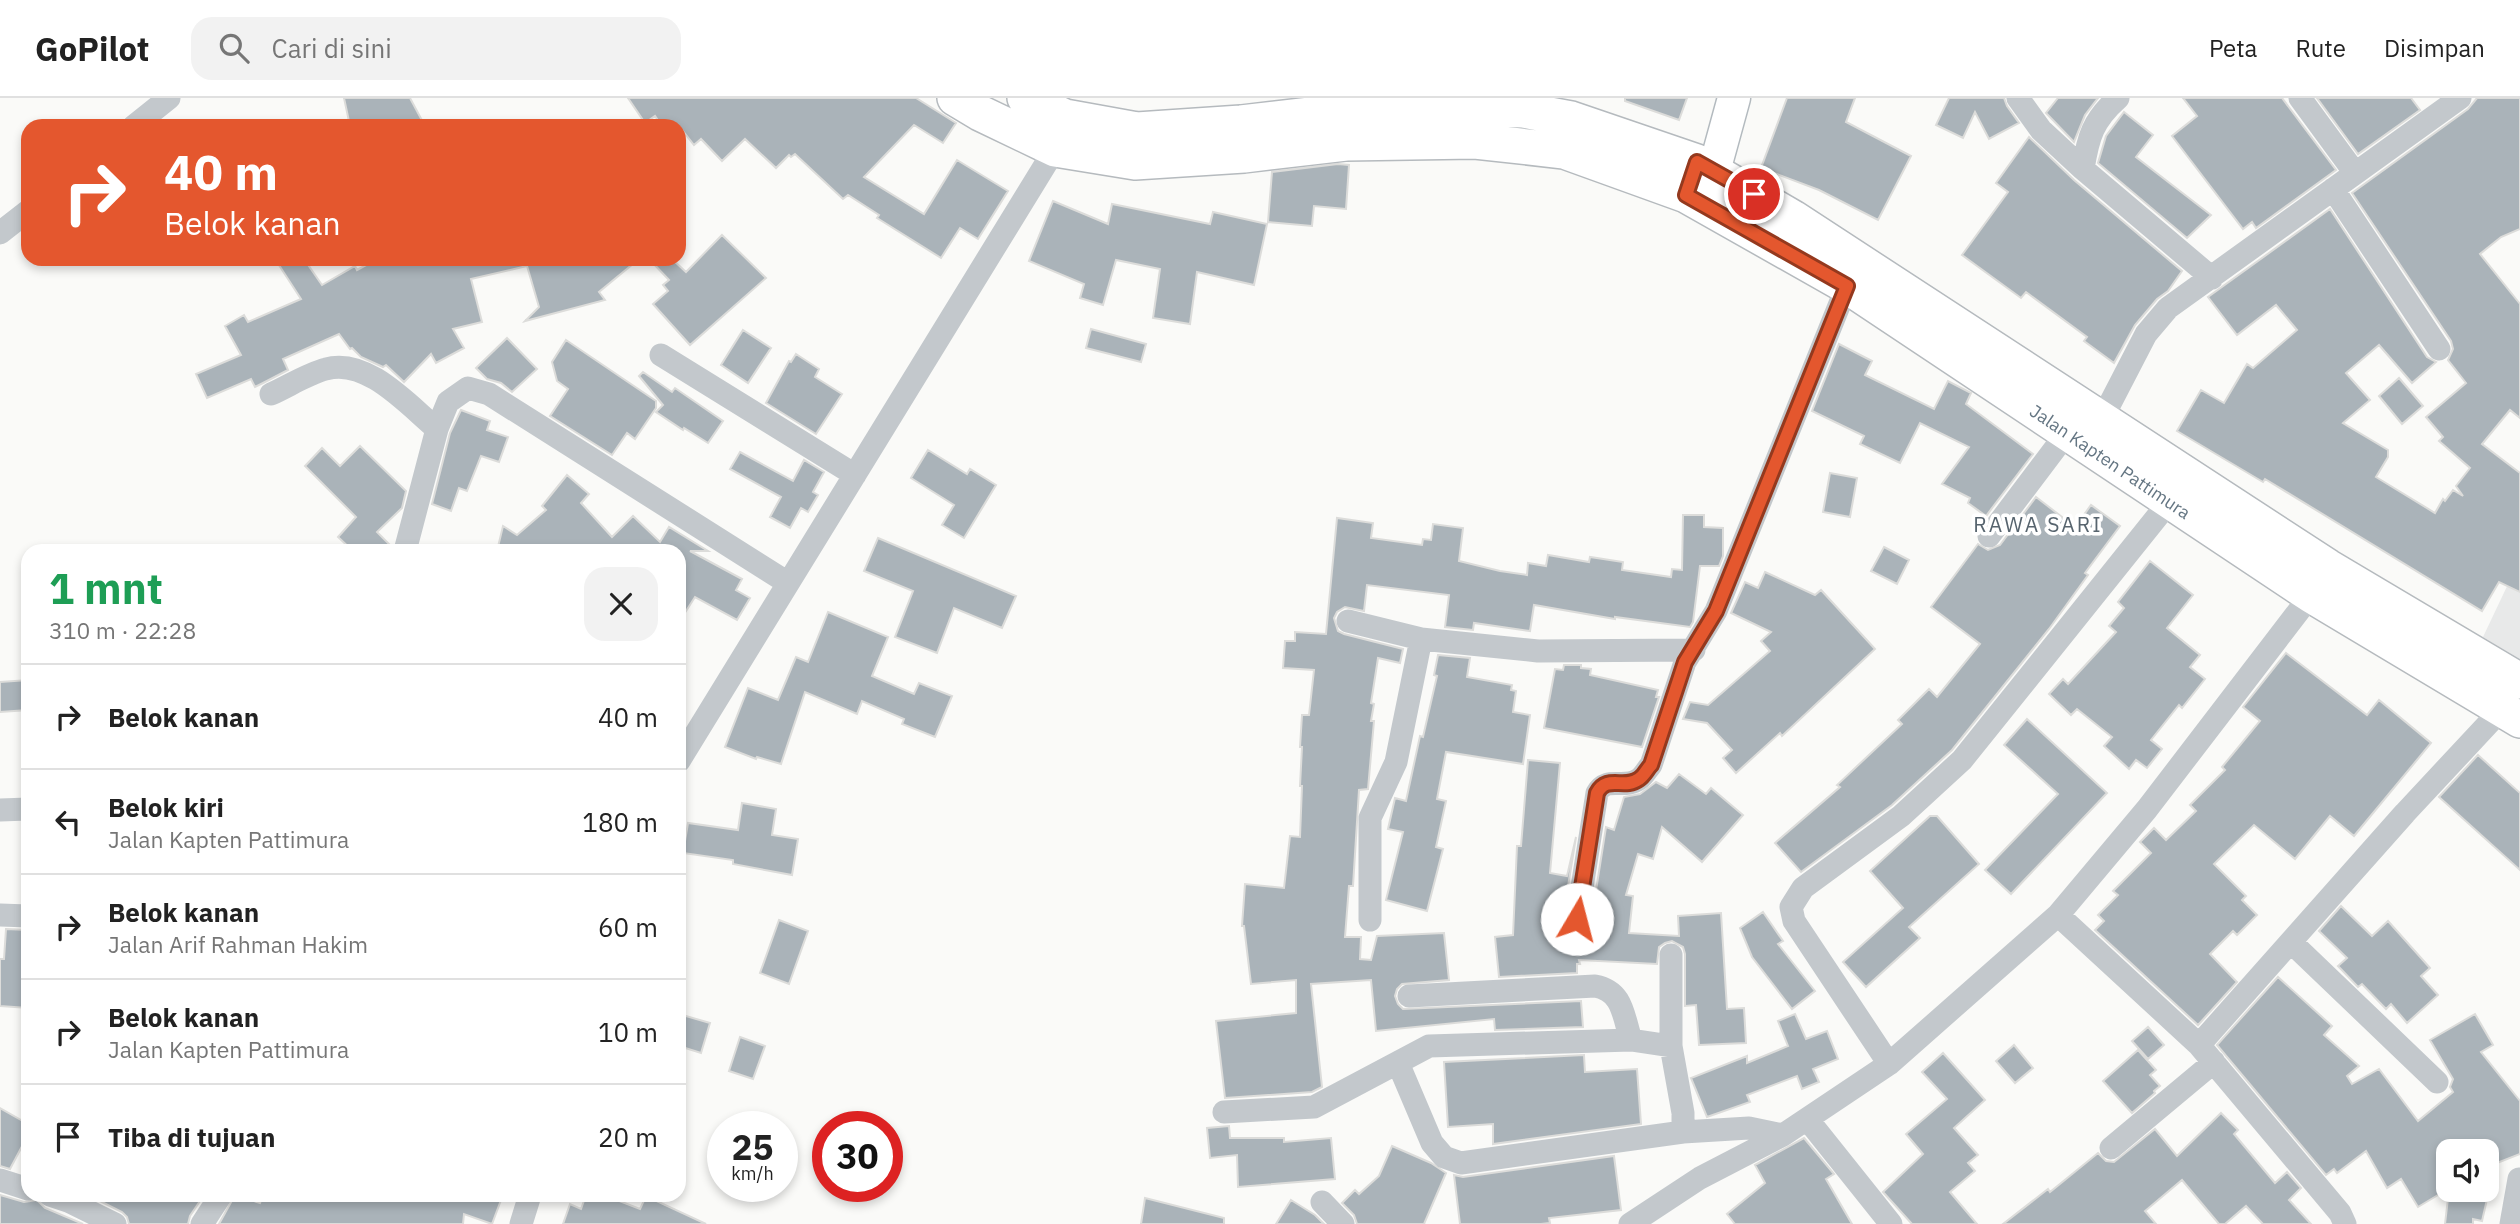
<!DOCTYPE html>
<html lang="id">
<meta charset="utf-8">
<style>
:root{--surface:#fff;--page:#f2f2f2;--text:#222;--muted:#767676;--line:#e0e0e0}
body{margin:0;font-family:"IBM Plex Sans",sans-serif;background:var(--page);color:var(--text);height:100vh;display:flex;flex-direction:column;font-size:26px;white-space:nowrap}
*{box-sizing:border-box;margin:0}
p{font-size:23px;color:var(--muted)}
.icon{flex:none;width:38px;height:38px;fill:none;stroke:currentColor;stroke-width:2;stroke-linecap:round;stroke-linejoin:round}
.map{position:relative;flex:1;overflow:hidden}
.side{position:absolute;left:21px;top:446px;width:665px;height:658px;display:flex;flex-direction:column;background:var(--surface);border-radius:21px;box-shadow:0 4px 10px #0003}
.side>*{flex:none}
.top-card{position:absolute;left:21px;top:21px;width:665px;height:147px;border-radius:21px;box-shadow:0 4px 10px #0003;background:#e4572e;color:#fff;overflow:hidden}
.tools{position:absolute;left:2436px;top:1041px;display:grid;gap:14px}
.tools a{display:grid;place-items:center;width:63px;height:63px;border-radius:14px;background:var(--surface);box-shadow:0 4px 10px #0003;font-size:35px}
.speed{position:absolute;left:707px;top:1013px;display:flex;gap:14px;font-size:35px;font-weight:700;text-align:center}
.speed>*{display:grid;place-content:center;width:91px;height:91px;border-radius:50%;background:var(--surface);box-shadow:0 4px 10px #0003;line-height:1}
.speed small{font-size:18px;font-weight:400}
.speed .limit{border:10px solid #d22;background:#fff;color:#111}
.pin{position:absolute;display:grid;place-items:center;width:60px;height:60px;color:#fff;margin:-30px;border:4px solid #fff;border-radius:50%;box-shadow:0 2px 7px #0007}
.me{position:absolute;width:77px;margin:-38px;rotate:8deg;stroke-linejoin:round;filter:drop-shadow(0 0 5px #0008)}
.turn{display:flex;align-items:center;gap:24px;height:147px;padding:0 28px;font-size:32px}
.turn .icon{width:91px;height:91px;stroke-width:2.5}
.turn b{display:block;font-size:49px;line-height:60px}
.round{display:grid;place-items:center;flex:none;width:74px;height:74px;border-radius:21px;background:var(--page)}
.headline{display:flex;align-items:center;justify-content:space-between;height:119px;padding:0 28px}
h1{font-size:42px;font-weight:700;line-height:52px;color:#1e9e55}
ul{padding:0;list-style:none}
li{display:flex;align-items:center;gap:21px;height:105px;padding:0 28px;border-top:2px solid var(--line)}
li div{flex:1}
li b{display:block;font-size:26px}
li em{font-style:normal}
header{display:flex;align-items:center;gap:42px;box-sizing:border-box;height:98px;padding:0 35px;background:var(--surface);border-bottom:2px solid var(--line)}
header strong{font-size:33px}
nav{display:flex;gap:38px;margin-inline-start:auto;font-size:24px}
.search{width:490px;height:63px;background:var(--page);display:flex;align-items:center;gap:18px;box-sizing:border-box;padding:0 24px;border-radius:21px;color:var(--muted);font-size:26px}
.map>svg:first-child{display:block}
</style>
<header>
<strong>GoPilot</strong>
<div class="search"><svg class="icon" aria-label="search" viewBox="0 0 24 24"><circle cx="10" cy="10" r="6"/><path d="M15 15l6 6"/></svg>Cari di sini</div>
<nav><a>Peta</a><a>Rute</a><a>Disimpan</a></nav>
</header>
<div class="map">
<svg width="2520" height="1126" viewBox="0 0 2520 1126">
<rect width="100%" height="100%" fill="#fafaf8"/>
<path fill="#e8e9e9" d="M2520 428V561L2483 539 2519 463Z"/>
<path fill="#aab3b9" stroke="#dcdcda" stroke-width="2" d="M344 0H410L425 28H350Z
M628 0H916L956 25 943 45 914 27 864 79 924 116 957 62 1008 93 978 141 960 130 941 160 877 120 879 117 848 97 843 101 795 56 791 59 789 57 776 70 745 41 722 63 701 41 694 47 679 28H662L655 18 645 25Z
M1625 0H1687L1679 22 1625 3Z
M1787 0H1855L1846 24 1911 58 1878 122 1819 92 1761 70Z
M1949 0H2004L2007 8 2019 25 1989 41 1975 14 1963 40 1936 27Z
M2058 0H2098L2085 17 2074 44 2046 15Z
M2183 0H2282L2336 72 2256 130 2252 124 2243 131 2172 38 2197 18Z
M2317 0H2411L2420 12 2358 56Z
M2477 0H2520V131L2501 139 2480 156 2520 206V320L2510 312 2482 346 2520 375V494L2499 484 2482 513 2265 381 2263 384 2177 333 2201 292 2224 305 2247 266 2253 270 2297 232 2276 207 2237 237 2208 199 2330 111 2427 259 2436 264 2412 285 2379 247 2346 275 2370 302 2343 325 2388 352V359L2376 379 2435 415 2443 401 2445 403 2453 392 2463 398 2456 388 2470 370 2439 343 2443 339 2426 319 2466 285 2448 262 2453 251 2451 243 2352 95 2468 11Z
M2124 14 2153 37 2136 59 2211 117 2187 140 2098 65 2106 38Z
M2029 39 2074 82 2182 173 2168 193 2157 201 2135 227 2114 265 2084 243 2087 239 2026 194 2021 200 1962 157 2008 94 1996 85Z
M1338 66 1349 67 1346 111 1314 108 1312 128 1268 124 1272 74Z
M1053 103 1108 126 1112 106 1210 126 1213 114 1267 126 1254 187 1197 174 1190 226 1153 220 1160 171 1116 162 1103 207 1080 200 1084 186 1029 163Z
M722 137 766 180 690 247 653 206 668 193 663 187 669 182 649 161H672L686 174Z
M275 161H304L322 187 355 168 357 172 377 161H639L599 194 605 202 525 223 539 209 527 168 471 181 482 224 453 231 464 250 436 265 431 256 404 284 386 267 383 269 361 259 352 250 350 251 339 236 283 261 288 272 263 285 255 289 251 281 207 300 196 276 241 257 225 228 244 217 248 224 301 201Z
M1091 231 1146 246 1141 264 1086 250Z
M743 232 771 250 748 285 721 267Z
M507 240 537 271 512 294 501 285 487 281 476 270Z
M566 242 656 303V310L635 341 627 335 612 357 550 318 568 291 557 283 552 264Z
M1839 246 1872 263 1865 277 1934 311 1948 283 1971 295 1966 306 2033 356 1986 418 1968 405 1970 400 1942 386 1969 349 1920 325 1900 365 1860 346 1864 338 1812 313Z
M796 256 819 271 815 279 842 296 816 336 766 305 789 263 791 264Z
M643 274 672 294 675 290 723 323 708 345 684 330 683 332 656 314 663 307 639 278Z
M2399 280 2423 308 2402 326 2379 298Z
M461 312 490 323 487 332 508 339 499 364 481 358 467 393 459 390 451 413 432 406 450 335Z
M360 348 406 393 402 410 377 434 392 449 391 453H353L338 439 356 419 305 368 322 350 340 368Z
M928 352 967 376 970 371 996 387 964 440 942 427 954 407 911 380Z
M740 354 793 383 804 362 824 374 813 394 818 397 808 414 801 410 790 430 770 419 781 399 730 371Z
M1830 375 1857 380 1850 419 1823 414Z
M567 377 589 396 581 405 612 439 633 418 660 444 669 429 708 453H690L742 481 736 492 750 500 737 522 695 499 679 524V453H497L503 428 517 437 546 412 542 408Z
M2036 399 2075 429 2091 407 2120 428 2085 475 2088 477 2049 531 1952 652 1892 707 1801 774 1775 745 1840 689 1837 687 1902 626 1898 622 1929 591 1937 599 1980 546 1931 509 1978 446 1988 452 2000 447Z
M1683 417H1704V429L1723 430V458L1719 468H1700L1693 524 1690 529 1615 519V521L1534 507 1530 533 1474 525 1473 532 1445 529 1449 497 1367 487 1364 513 1345 509 1337 514 1334 520 1338 533 1344 536 1403 551 1400 565 1378 560 1371 605 1374 606 1371 623H1374L1368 691 1359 692 1353 788H1349L1345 839H1361L1360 861 1371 862 1377 838 1444 835 1449 882 1402 886 1397 891 1395 898 1398 906 1403 911 1581 903 1583 929 1495 932 1494 921 1376 933 1371 882 1311 886 1322 989 1312 994 1225 1000 1216 923 1296 915V882L1251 886 1244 828H1242L1245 786 1284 790 1290 738 1300 739 1302 688H1300L1302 649H1300L1302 617H1309L1314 572 1283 570 1285 543H1295V534L1326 536 1337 420 1373 425 1371 440 1422 447 1423 441 1431 442 1433 426 1463 430 1459 463 1500 473 1527 477 1528 465 1546 468 1548 457 1589 464 1590 459 1623 464 1622 472 1671 479 1672 471 1682 472Z
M878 440 1016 498 1002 530 954 510 937 555 895 539 913 493 864 473Z
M1884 449 1909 462 1897 486 1871 473Z
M2150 463 2193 497 2167 530 2200 557 2190 569 2205 581 2182 610 2179 607 2151 642 2162 651 2147 670 2136 662 2129 671 2104 648 2112 639 2077 611 2071 617 2049 596 2063 581 2068 586 2116 534 2109 528 2124 510 2118 504Z
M1765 474 1815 497 1821 492 1875 551 1782 638 1780 635 1736 675 1723 660 1732 652 1707 625 1683 621 1690 604 1708 607 1770 553 1761 543 1771 534 1731 515 1745 484 1758 490Z
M828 514 888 539 872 578 914 596 919 585 952 598 935 639 902 626 904 621 862 603 857 616 805 594 781 666 757 659 756 661 725 649 748 590 778 602 796 559 808 564Z
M2286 555 2367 617 2379 602 2431 645 2354 738 2330 718 2295 761 2254 727 2214 766 2246 798 2242 802 2257 817 2237 837 2233 833 2210 856 2237 884 2198 927 2095 832 2104 823 2098 817 2118 797 2113 793 2151 755 2140 744 2154 730 2166 742 2196 713 2190 707 2225 672 2222 669 2260 623 2243 609Z
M1438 557 1470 560 1467 579 1512 587 1511 592 1516 593 1513 614 1530 617 1523 666 1446 654 1437 701 1446 703 1436 749 1443 751 1427 813 1386 802 1403 734 1388 731 1395 700 1406 703 1420 638 1423 639 1437 578 1434 577Z
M1564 567H1581V570L1591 571 1590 577 1658 592 1656 599H1659L1642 649 1544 630 1555 571 1563 572Z
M28 582V612L0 614V584Z
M2027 621 2107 695 2011 796 1985 772 2058 696 2004 647Z
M2478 657 2520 695V772L2439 699Z
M1528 662 1560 665 1550 775 1567 778 1576 739 1563 819 1564 827 1574 835 1583 834 1591 824 1606 729 1614 732 1624 699 1640 696 1656 684 1667 690 1679 676 1706 696 1711 690 1743 717 1702 764 1662 729 1653 761 1638 756 1626 797 1633 798 1629 835 1679 838 1678 818 1721 815 1727 911 1744 910 1746 945 1699 947 1696 907 1685 908V856L1683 849 1672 843 1665 845 1659 849 1657 866 1579 862 1580 866H1577V875L1499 879 1495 839 1513 837 1517 748H1521Z
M742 705 776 711 772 737 798 741 792 777 733 766V762L683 755 688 725 738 732Z
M1930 718H1937L1979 766 1909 829 1920 840 1866 889 1843 864 1903 810 1870 773Z
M2341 808 2372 838 2388 823 2430 870 2421 878 2438 897 2407 925 2391 906 2386 911 2362 886 2358 889 2338 868 2347 860 2319 833Z
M1763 814 1783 843 1778 846 1815 893 1792 911 1752 859 1740 830Z
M779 822 808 833 789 886 760 875Z
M6 831 28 832V910L0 908V861H4Z
M2278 879 2332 928 2324 937 2359 968 2347 978 2352 986 2379 971 2418 1023 2453 994 2450 989 2453 981 2430 942 2475 916 2493 947 2481 954 2520 1003V1056L2487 1069V1054H2448V1084L2443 1086 2448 1088V1091L2418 1109 2401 1081 2387 1090 2366 1053 2337 1075 2334 1071 2326 1077 2217 947Z
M679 916 710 925 701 955 679 948Z
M1795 916 1806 941 1827 933 1838 961 1813 971 1819 984 1802 991 1797 978 1747 997 1750 1004 1707 1019 1691 980 1747 958V965L1788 948 1778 923Z
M2148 929 2164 947 2148 961 2132 943Z
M740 939 765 948 753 981 729 973Z
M2014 947 2033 970 2015 985 1996 963Z
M2138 952 2156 972 2150 977 2160 988 2154 993 2155 995 2132 1015 2103 983Z
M1943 955 1985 1002 1954 1030 1978 1057 1968 1065 1975 1073 1950 1094 1977 1126H1912L1883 1094 1923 1056 1906 1036 1947 1001 1922 974Z
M1584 957 1585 974 1637 971 1641 1026 1493 1046V1026L1448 1029 1444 964Z
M0 1010 28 1026V1037L10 1071 0 1068Z
M2221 1015 2238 1032 2234 1036 2275 1085 2287 1074 2301 1090 2289 1102 2311 1126H2263L2246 1108 2225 1126H2219L2182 1082 2145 1113 2156 1126H2003L2048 1091 2050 1094 2098 1055 2106 1063 2114 1064 2155 1031 2177 1058Z
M1229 1028 1230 1040H1284V1044L1331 1040 1335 1081 1238 1089 1237 1057 1210 1060 1207 1030Z
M1804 1040 1834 1076 1826 1081 1852 1126H1735L1727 1116 1765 1085 1755 1067Z
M1392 1048 1431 1065 1446 1075 1424 1126H1357L1354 1117 1342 1105 1355 1092 1359 1096 1379 1078Z
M1614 1058 1621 1112 1549 1120 1550 1125 1541 1126H1460L1454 1077 1463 1079Z
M2449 1092H2466L2488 1097 2482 1123 2473 1121V1126H2445Z
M0 1097 24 1104 37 1102 45 1110 83 1126H0Z
M88 1097H204L190 1118 188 1126H129L127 1119 122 1114Z
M235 1097 260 1105 263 1097H489L501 1102 492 1126 464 1116 463 1126H219Z
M586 1097H604L640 1111 646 1098 706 1126H563L570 1106 581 1111Z
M1145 1100 1224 1120V1126H1141Z
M1291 1102 1315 1117 1324 1126H1276Z"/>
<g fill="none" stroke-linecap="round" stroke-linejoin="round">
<defs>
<path id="secondary" d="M1705 96 1714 73 1734 0"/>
<path id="primary" d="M955 0 980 15 1055 51 1135 64 1244 57 1346 45 1475 43 1564 53 1686 97 1847 188 2311 497 2520 622
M1025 0 1065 19 1137 32 1241 25 1344 13 1477 10 1523 12 1571 21 1697 64 1793 120 2328 469 2520 583"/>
</defs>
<use href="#secondary" stroke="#b3babf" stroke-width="35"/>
<use href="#primary" stroke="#b5babe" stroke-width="38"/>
<path stroke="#c3c8cc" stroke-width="23" d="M2018 0 2041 32 2083 71
M2118 0C2093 22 2088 39 2083 71L2212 180
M2300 0 2355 75
M134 28 169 0
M2333 91 2439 251
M0 135 28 113
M661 257 855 377
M271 296C289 288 307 276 326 271 367 259 409 308 437 331
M2102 321 2146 236 2168 210 2460 0
M1989 438 2066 336
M405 453 437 331 448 304 468 290 489 296 788 485
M1348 523 1421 541 1538 553 1694 552
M679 663 1055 51
M0 712 28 711
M0 817 28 818
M2058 817 2199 947 2340 1115 2345 1126
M1577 821 1597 695C1607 677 1624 692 1639 681 1644 678 1647 671 1651 667L1685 564 1716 513 1847 188
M1370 822V720L1396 664 1421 541
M2291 844 2437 984
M1671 857V948L1683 1015V1034L1749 1030 1783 1037
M1409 898 1595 888C1623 893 1623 917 1631 942
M2199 947 2405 715 2502 611
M1398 965 1432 1045 1444 1059 1461 1065 1683 1034
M1889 966 1794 823 1791 809 1803 790 1901 718 1962 662 2169 404
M1224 1014 1314 1009 1429 948 1631 942 1671 948
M1808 1022 1891 1126
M2111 1050 2214 964
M0 1082 28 1091
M50 1097 68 1103 115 1126
M1322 1104 1343 1126
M202 1126 221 1097
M521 1126 530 1097
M1630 1126 1700 1080 1783 1037 1889 966 2058 817 2147 711 2311 497
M2511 1126 2519 1081"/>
<use href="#secondary" stroke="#fff" stroke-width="32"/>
<use href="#primary" stroke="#fff" stroke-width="35"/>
</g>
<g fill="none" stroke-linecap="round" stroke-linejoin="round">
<defs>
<path id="route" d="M1577 821 1597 695C1607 676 1624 692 1639 681 1644 678 1647 671 1651 667L1685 564 1716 513 1847 188 1686 97 1697 64 1754 96"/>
</defs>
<use href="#route" stroke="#94391e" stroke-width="18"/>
<use href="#route" stroke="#e4572e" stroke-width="12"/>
</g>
<g text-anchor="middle" stroke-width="7" stroke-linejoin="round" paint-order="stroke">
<g font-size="18" fill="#657683" stroke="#fff">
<text transform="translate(2110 364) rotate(34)" y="6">Jalan Kapten Pattimura</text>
</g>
<g font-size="21" letter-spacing="2" fill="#57646e" stroke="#fff">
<text x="2038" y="434">RAWA SARI</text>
</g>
</g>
</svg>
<div class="tools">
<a><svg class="icon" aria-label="sound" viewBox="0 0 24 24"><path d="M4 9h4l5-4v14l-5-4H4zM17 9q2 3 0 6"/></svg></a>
</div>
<div class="speed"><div>25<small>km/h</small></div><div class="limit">30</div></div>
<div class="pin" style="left:1754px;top:96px;background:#d93025"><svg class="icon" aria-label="arrive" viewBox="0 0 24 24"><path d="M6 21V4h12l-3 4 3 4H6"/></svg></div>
<svg class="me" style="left:1577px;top:821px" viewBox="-20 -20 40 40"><circle r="19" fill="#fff"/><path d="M0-13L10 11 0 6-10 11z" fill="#e4572e"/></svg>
<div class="top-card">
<div class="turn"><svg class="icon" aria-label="right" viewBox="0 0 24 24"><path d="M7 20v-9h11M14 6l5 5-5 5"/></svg><div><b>40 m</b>Belok kanan</div></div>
</div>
<section class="side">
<div class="headline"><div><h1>1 mnt</h1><p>310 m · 22:28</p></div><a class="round"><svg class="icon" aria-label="close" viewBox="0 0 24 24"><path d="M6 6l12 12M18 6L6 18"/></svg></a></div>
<ul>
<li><svg class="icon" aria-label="right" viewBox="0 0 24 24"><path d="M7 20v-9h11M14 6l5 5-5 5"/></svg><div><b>Belok kanan</b></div><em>40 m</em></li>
<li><svg class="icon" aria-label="left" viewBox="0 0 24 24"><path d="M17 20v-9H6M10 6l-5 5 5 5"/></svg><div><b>Belok kiri</b><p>Jalan Kapten Pattimura</p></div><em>180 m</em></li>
<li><svg class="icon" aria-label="right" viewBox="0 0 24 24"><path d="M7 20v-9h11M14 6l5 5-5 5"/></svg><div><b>Belok kanan</b><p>Jalan Arif Rahman Hakim</p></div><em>60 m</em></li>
<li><svg class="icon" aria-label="right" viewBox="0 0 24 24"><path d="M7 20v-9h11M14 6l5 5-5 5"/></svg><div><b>Belok kanan</b><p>Jalan Kapten Pattimura</p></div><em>10 m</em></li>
<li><svg class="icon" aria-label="arrive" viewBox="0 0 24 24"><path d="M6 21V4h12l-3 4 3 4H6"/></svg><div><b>Tiba di tujuan</b></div><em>20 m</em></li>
</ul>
</section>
</div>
